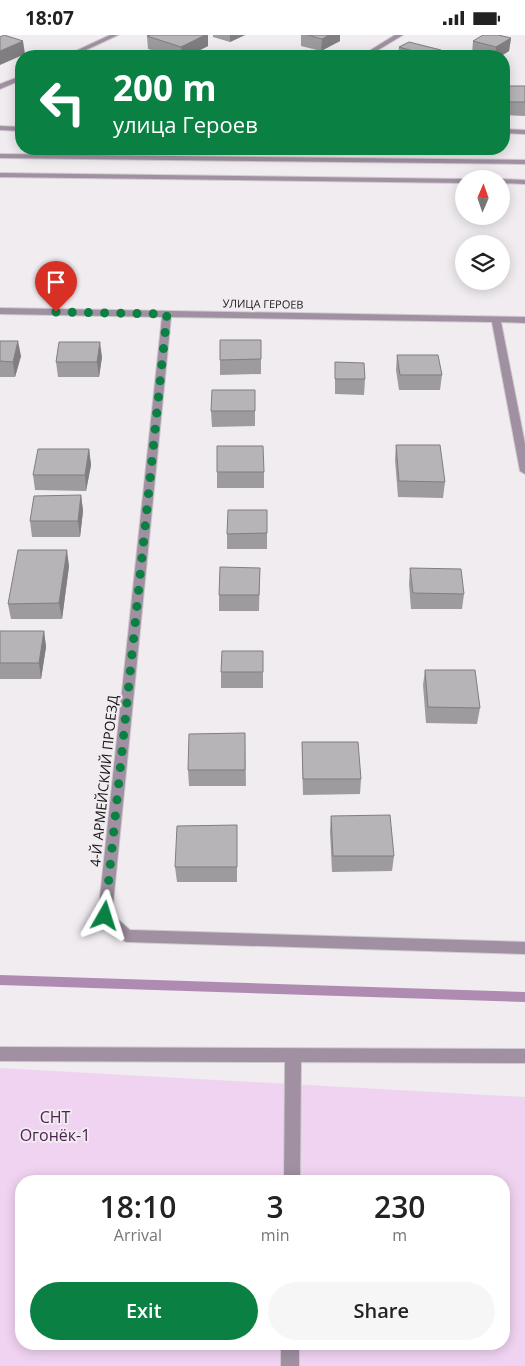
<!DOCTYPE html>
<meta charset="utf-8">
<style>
:root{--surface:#fff;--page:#f6f6f6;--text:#222;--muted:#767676;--accent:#0b8043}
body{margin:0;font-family:"Open Sans",sans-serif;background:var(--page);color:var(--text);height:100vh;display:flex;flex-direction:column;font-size:19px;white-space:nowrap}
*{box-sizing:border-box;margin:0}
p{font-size:16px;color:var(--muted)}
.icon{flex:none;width:28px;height:28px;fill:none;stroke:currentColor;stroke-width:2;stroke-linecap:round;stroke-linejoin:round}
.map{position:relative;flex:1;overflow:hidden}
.details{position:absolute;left:15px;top:1140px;width:495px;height:175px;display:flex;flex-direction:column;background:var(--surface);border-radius:20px;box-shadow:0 2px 12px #0003}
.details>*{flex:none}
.top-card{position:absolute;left:15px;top:15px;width:495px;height:105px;border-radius:20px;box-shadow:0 2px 12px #0003;background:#0b8043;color:#fff;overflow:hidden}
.needle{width:32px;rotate:2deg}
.tools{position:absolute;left:455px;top:135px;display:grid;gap:10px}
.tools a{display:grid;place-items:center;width:55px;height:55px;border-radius:50%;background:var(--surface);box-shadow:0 2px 12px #0003;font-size:25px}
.pin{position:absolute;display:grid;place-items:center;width:42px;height:42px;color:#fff;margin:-51px -21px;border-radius:50% 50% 50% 0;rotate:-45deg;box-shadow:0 0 5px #0007}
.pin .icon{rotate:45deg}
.me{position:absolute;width:55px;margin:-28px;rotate:6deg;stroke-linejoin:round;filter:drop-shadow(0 0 4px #0008)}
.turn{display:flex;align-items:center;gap:18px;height:105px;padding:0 15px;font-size:22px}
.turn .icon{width:65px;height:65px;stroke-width:2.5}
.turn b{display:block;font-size:35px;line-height:42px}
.eta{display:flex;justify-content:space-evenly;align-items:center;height:85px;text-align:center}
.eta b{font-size:30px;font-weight:600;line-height:35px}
.action{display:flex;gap:10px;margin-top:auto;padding:10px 15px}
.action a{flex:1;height:58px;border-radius:30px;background:var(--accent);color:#fff;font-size:20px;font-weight:600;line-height:58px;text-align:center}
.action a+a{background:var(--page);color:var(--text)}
.status{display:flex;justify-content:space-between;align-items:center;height:35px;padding:0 25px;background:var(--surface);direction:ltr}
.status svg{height:14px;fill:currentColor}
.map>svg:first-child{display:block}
</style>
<div class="status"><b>18:07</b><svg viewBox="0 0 49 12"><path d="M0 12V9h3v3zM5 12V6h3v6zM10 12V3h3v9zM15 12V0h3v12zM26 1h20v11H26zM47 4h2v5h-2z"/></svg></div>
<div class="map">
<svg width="525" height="1331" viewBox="0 0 525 1331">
<rect width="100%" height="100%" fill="#f0ecf0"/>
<path fill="#f0d3f1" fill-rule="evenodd" d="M0 1033 525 1062V1331H0ZM21 1146H504V1309H21Z"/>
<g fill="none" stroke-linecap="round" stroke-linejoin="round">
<path fill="#af8bb1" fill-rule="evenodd" d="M0 940 525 957V967L0 950Z"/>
<defs>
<path id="lane" d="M0 138 464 144V148L0 142Z
M501 144 525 145V149L501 148Z
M0 1012 525 1014V1028L301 1027 300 1146H284L285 1027 0 1026Z
M281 1309H299V1331H281Z"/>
<path id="street" d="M110 0H118L73 21H65Z
M395 0H403L368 21H361Z
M21 41V45L0 54V49Z
M0 91 21 92V96L0 95Z
M504 94 525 95V99L504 98Z
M0 119 525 125V129L0 123Z
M0 273 525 282V288L501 287 525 409V439L520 436 492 287 171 282 112 879 130 895 525 907V919L127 907 122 905 100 885 98 881 162 282 0 279Z"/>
</defs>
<use href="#lane" stroke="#cecace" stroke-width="2"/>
<use href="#street" stroke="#cecace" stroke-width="2"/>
<use href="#lane" fill="#a090a1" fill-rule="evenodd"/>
<use href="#street" fill="#a090a1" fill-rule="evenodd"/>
</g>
<path fill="#9d9b9d" d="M150 0H208V11L188 21H172L148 14 147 1Z
M213 0H245L230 7 213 2Z
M301 0H340V6L321 16 301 11Z
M511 3 509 16 501 21H480L472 19 473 6Z
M399 12 441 21H406L398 19Z
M504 51H525V81L504 80Z
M261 305V339L220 340V325Z
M0 306 21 321 15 342H0Z
M397 320 442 340 440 355H399L396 335Z
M102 322 99 342H58L56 327Z
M335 327 365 344 364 360 335 359Z
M255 355V391L212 392 211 376Z
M396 410 445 447 443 463 398 462 395 425Z
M89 414 91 430 86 456 35 455 33 440Z
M217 437H264V453H217Z
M81 460 83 476 80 502H32L30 486Z
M267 475V514H227V499Z
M69 531 62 584H11L8 569Z
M260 533 259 576H219V560Z
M410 533 464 559 462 574H411L409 549Z
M0 596H44L46 612 41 644H0Z
M263 616V653H221V637Z
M425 635 480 673 477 689 426 688 423 650Z
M245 698 246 751H189L188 735Z
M302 707 361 744 360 759 303 760 302 723Z
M331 781 394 821 392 836 332 837 330 796Z
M237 790V847H177L175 832Z"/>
<path fill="#807e80" d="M205 0H208V11L188 21H182L181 12Z
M230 0H245L230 7Z
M329 0H340V6L321 16 322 4Z
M511 3 509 16 501 21H495L496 12Z
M23 6 25 19 0 30V16Z
M441 15V21H431Z
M18 306 21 321 15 342 13 327Z
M100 307 102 322 99 342 97 327Z
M89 414 91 430 86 456 85 440Z
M81 460 83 476 80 502 78 486Z
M67 515 69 531 62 584 59 568Z
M44 596 46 612 41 644 39 628Z"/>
<path fill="#b7b4b7" stroke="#807e80" d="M4 0 23 6 0 16V2Z
M150 0H205L181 12 147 1Z
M308 0H329L322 4Z
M483 0H498L511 3 496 12 473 6Z
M409 7 441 15 431 21 399 12Z
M504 51H525V67H504Z
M220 305H261V324L220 325Z
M0 306H18L13 327 0 326Z
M59 307H100L97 327H56Z
M397 320H438L442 340H400Z
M335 327 364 328 365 344H335Z
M212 355H255V376H211Z
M396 410H440L445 447 399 446Z
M217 411H263L264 437H217Z
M38 414H89L85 440H33Z
M81 460 78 486H30L34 461Z
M228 475H267V498L227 499Z
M18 515H67L59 568 8 569Z
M220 532 260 533 259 560H219Z
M410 533 461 534 464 559 413 558Z
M0 596H44L39 628H0Z
M222 616H263V637H221Z
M425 635H475L480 673 428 672Z
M245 698V735H188L189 699Z
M302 707H358L361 744H303Z
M390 780 394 821H333L331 781Z
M237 790V832H175L177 791Z"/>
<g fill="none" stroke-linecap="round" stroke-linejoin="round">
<path stroke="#0b8043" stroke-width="9" stroke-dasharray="0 16.2" d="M56 277 167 279 105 881"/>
</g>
<g text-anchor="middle" stroke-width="4" stroke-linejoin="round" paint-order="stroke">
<g font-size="11" fill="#191719" stroke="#f0ecf0">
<text transform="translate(263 269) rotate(1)" y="4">УЛИЦА ГЕРОЕВ</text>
</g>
<g font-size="14" fill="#191719" stroke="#f0ecf0">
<text transform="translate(104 746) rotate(-84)" y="5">4-Й АРМЕЙСКИЙ ПРОЕЗД</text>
</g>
<g font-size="16" fill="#4f2252" stroke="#f0ecf0">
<text x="55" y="1088">СНТ<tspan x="55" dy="18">Огонёк-1</tspan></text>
</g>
</g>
</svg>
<div class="tools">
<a><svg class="needle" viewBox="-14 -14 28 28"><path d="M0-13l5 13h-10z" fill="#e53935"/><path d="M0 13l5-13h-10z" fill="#767676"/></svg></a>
<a><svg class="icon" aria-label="layers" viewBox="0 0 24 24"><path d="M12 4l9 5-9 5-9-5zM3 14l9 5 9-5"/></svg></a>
</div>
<div class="pin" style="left:56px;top:277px;background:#d93025"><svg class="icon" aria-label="arrive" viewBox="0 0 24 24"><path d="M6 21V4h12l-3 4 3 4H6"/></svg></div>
<svg class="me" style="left:105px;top:881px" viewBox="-20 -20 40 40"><path d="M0-17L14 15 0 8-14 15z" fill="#0b8043" stroke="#fff" stroke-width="4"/></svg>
<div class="top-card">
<div class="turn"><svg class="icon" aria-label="left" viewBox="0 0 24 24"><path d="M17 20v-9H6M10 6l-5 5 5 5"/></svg><div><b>200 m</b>улица Героев</div></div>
</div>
<section class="details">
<div class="eta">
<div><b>18:10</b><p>Arrival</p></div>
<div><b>3</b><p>min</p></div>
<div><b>230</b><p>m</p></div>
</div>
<div class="action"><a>Exit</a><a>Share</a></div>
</section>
</div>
